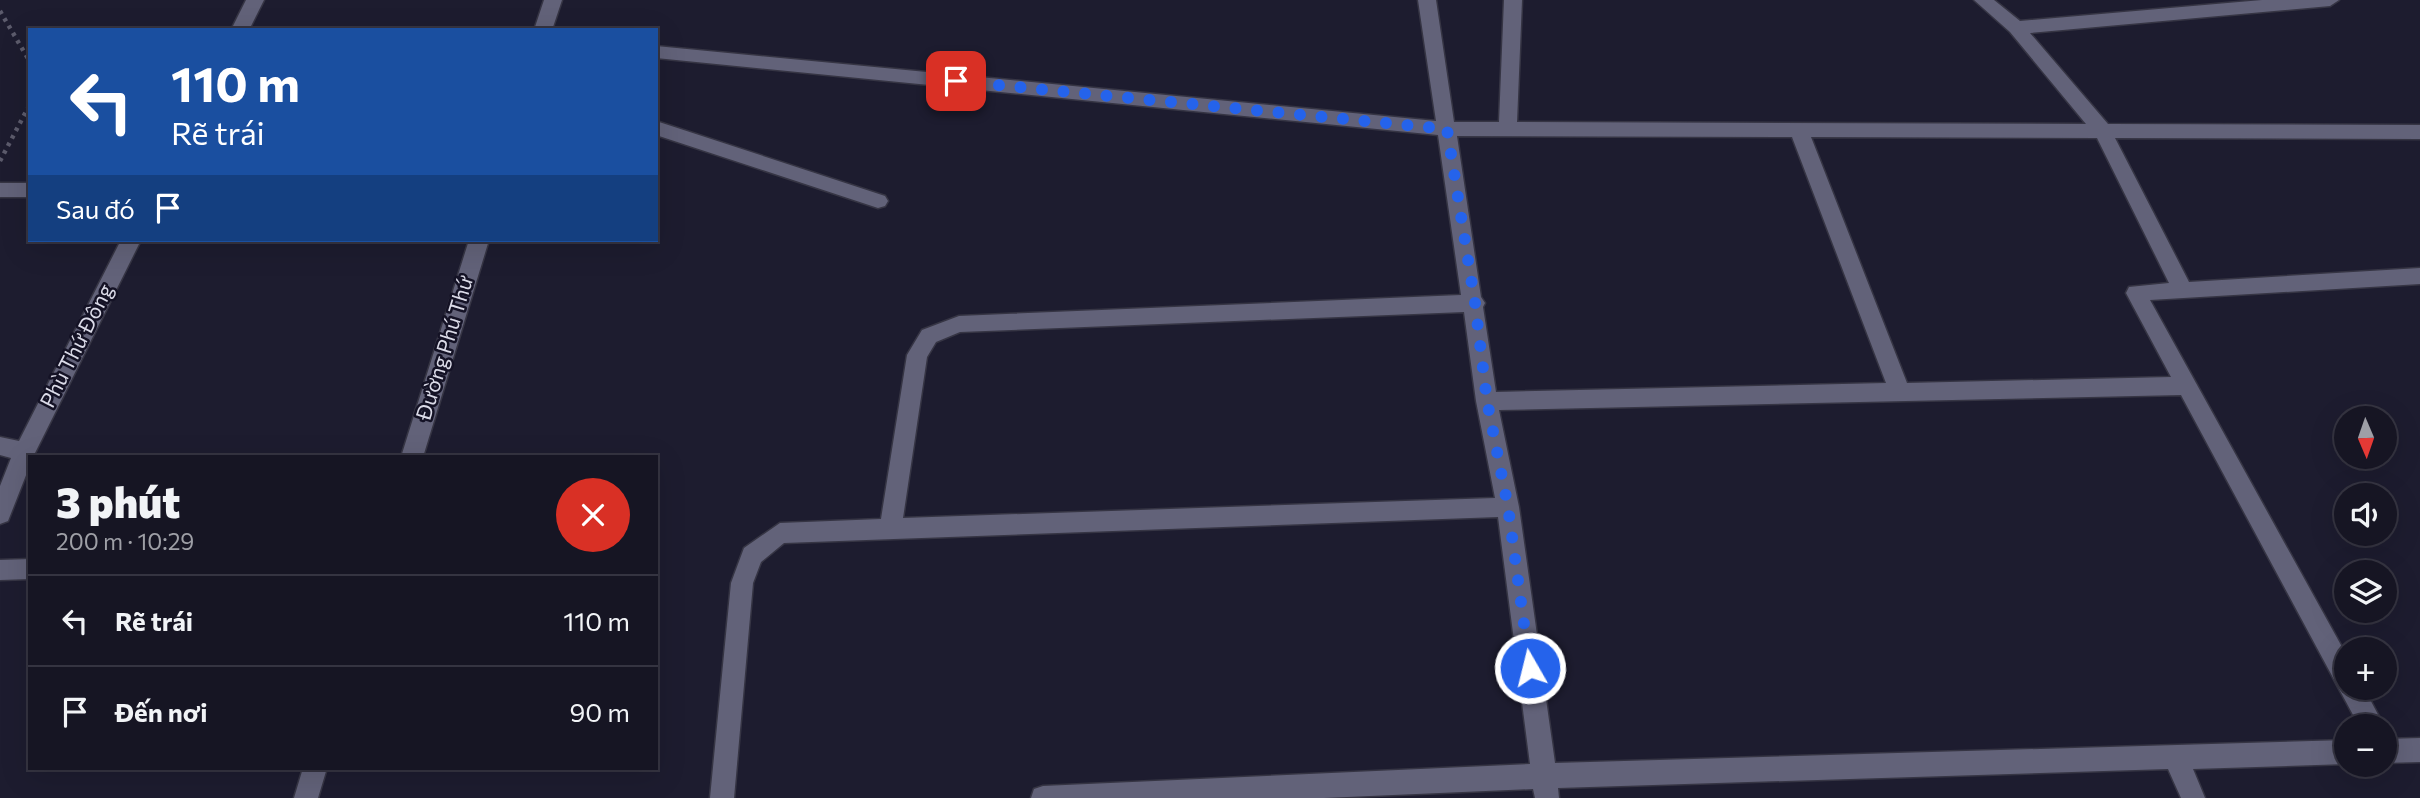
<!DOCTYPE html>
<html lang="vi">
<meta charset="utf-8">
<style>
:root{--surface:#161523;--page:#232230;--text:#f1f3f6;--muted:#9e9fa6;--line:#353441}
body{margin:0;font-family:Commissioner,sans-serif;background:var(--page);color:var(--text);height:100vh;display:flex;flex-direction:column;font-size:26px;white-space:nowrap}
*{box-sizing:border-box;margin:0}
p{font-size:23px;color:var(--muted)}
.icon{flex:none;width:38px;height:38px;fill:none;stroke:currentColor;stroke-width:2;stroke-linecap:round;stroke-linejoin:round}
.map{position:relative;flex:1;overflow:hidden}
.drawer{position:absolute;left:28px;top:455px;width:630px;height:315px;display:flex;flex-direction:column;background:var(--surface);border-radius:0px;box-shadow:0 7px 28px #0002,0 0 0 2px var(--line)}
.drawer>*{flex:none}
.top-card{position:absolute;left:28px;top:28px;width:630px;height:214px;border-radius:0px;box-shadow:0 7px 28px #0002,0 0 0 2px var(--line);background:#1a4fa0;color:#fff;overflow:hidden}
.needle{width:46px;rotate:178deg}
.fabs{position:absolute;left:2334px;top:406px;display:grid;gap:14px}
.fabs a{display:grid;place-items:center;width:63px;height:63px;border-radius:50%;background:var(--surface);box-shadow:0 7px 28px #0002,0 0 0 2px var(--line);font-size:35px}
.pin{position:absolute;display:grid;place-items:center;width:60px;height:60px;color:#fff;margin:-30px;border-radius:14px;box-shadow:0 4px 10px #0006}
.me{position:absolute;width:77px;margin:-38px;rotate:352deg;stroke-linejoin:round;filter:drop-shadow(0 0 5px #0008)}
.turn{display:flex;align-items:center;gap:24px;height:147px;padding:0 28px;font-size:32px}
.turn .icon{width:91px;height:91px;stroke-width:2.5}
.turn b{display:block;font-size:49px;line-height:60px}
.then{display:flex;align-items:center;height:66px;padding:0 28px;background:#0003;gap:14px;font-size:26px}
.round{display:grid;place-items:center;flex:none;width:74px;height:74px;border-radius:37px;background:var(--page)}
.summary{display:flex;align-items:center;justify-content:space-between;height:119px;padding:0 28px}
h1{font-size:42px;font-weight:800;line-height:52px}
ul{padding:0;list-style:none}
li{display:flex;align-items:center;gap:21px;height:91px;padding:0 28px;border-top:2px solid var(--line)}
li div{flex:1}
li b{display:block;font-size:26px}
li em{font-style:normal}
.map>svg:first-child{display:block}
</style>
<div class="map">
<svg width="2420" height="798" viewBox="0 0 2420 798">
<rect width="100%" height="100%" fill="#1d1c2f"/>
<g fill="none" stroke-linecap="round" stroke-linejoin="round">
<defs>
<path id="street" d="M246 0H264L249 30H231Z
M544 0H562L552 30H534Z
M1418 0H1436L1454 122H1499L1504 0H1522L1517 122 2086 124 2010 32 1974 0H1994L2020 21 2262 0H2339L2330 6 2030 33 2108 124 2420 125V139L2115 138 2189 282 2420 268V284L2150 300 2347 656V688H2364L2384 726H2359L2181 395 1499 410 1519 507 1555 763 2347 740V764L2193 769 2205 798H2181L2168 769 1558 788 1559 798H1535L1533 789 1324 798H1031L1034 789 1043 786 1530 764 1498 517 784 543 761 562 753 583 734 798H710L731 583 744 548 780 523 881 519 907 355 922 330 959 316 1461 295 1438 135 656 58V46L1436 121ZM1457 136 1792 137 1886 383 1496 392 1483 307 1485 303 1481 297ZM1811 137 2097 138 2169 283 2129 287 2126 293 2171 377 1907 383ZM1464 312 1476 401 1495 498 903 518 927 357 936 342 960 332Z
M656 121 885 196 888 201 885 206 878 208 656 135Z
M0 183H30V197H0Z
M121 240H141L33 457H30V465L8 521 0 524V486L11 458 0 455V437L19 441Z
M469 240H489L423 457H401Z
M30 559V579L0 580V560Z
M2420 738V762L2385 763V739Z
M303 768H327L318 798H294Z"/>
</defs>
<use href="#street" stroke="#363544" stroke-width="3"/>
<path stroke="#5c5b6c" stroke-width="4.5" stroke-dasharray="3.5 5" stroke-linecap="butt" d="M0 11 30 62
M0 161 30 104"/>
<use href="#street" fill="#626279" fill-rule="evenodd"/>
</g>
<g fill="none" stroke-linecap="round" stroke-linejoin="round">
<path stroke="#2563eb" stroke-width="12" stroke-dasharray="0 21.6" d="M956 81 1447 129 1475 303 1487 401 1508 507 1530 668"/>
</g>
<g text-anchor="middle" stroke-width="5" stroke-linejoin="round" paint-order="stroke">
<g font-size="21" fill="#dbdbe8" stroke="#141225">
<text transform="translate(77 346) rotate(-63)" y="7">Phù Thứ Đông</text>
<text transform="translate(445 348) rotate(-73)" y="7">Đường Phú Thứ</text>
</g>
</g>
</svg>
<div class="fabs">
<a><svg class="needle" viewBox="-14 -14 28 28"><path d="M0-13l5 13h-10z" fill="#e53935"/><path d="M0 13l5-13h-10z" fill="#9e9fa6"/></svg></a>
<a><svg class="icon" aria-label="sound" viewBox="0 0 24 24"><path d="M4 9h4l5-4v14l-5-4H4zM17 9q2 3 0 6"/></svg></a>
<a><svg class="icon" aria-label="layers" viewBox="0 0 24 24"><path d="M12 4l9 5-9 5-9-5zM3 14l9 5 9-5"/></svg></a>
<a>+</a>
<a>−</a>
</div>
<div class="pin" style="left:956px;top:81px;background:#d93025"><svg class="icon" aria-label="arrive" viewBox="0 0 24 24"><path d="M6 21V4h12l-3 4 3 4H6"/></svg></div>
<svg class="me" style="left:1530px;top:668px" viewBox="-20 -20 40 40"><circle r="17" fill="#2563eb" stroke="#fff" stroke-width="3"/><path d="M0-11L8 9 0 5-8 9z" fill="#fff"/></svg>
<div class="top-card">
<div class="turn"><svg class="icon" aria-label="left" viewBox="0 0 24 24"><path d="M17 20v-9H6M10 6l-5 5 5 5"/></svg><div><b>110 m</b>Rẽ trái</div></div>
<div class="then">Sau đó<svg class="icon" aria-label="arrive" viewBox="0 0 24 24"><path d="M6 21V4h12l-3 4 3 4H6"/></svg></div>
</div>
<section class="drawer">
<div class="summary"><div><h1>3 phút</h1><p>200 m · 10:29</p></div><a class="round" style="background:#d93025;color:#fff"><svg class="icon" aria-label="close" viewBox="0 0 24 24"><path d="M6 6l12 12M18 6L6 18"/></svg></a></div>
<ul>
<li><svg class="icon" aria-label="left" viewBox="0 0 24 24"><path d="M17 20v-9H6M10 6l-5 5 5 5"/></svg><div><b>Rẽ trái</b></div><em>110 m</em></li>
<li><svg class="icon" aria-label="arrive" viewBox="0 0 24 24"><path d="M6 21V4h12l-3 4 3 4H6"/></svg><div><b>Đến nơi</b></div><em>90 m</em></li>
</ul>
</section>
</div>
